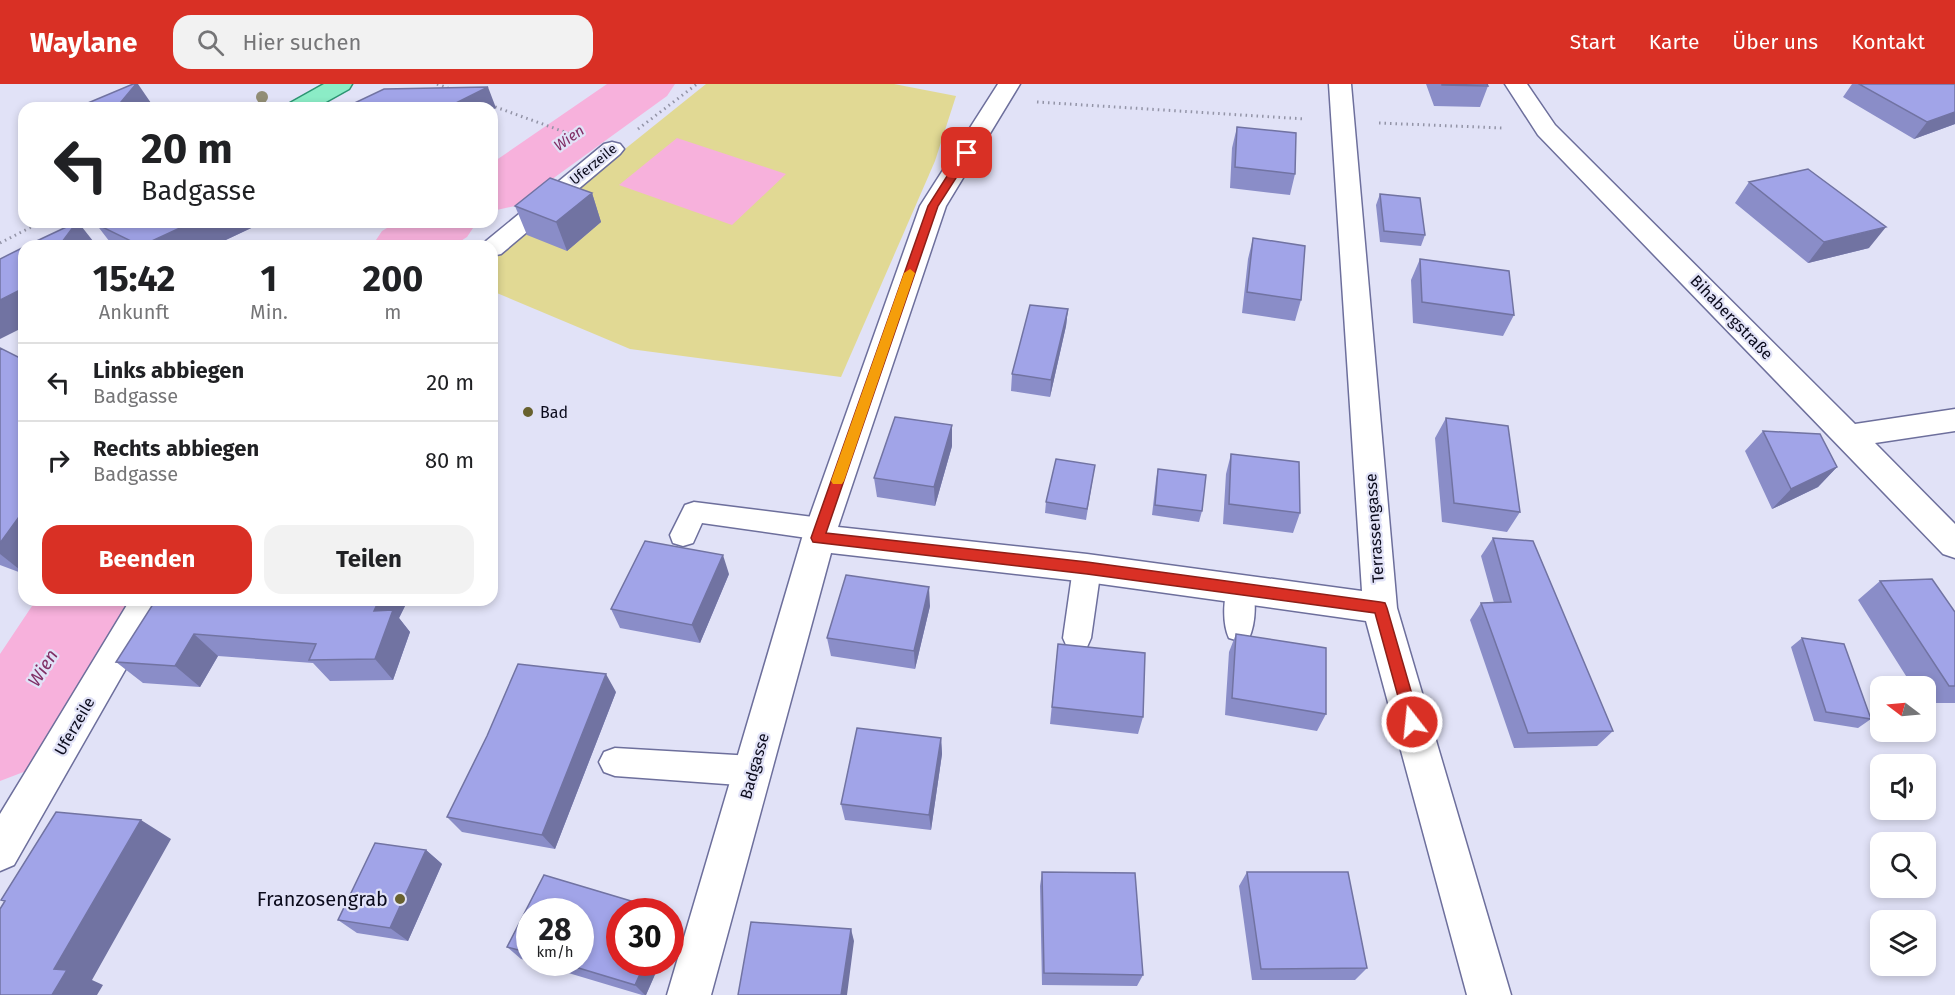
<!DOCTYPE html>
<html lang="de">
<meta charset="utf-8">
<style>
:root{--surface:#fff;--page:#f2f2f2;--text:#202124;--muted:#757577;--line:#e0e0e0;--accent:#d93025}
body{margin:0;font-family:"Fira Sans",sans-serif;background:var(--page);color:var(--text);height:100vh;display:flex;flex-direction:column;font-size:22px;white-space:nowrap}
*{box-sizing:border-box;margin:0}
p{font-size:20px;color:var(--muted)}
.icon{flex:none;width:33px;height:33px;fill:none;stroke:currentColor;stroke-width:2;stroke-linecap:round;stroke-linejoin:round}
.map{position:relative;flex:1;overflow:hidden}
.sheet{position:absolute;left:18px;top:156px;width:480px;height:366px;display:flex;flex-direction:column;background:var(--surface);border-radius:18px;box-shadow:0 3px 9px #0003}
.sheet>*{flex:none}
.guide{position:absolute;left:18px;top:18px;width:480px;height:126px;border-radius:18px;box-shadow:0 3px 9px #0003;background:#fff;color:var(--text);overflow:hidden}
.needle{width:39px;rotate:286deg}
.buttons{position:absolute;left:1870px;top:592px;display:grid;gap:12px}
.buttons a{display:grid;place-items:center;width:66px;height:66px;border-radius:12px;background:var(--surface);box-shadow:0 3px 9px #0003;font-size:30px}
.speed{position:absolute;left:516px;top:814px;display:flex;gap:12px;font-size:30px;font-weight:700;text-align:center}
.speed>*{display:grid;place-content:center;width:78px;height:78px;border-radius:50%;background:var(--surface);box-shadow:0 3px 9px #0003;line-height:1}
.speed small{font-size:15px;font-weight:400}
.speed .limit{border:9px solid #d22;background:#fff;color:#111}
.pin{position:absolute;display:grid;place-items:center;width:51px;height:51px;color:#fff;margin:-26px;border-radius:12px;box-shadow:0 3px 9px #0006}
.me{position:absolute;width:66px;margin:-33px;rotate:344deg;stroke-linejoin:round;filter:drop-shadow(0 0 4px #0008)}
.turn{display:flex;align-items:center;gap:21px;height:126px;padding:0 24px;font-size:27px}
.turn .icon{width:78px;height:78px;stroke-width:2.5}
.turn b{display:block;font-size:42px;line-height:51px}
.eta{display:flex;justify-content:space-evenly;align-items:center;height:102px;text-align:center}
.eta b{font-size:36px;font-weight:700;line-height:42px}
.cta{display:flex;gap:12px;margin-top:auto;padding:12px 24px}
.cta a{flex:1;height:69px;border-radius:18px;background:var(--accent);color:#fff;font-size:24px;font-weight:700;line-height:69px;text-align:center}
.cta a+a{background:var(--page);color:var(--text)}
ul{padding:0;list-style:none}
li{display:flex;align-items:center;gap:18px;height:78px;padding:0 24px;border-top:2px solid var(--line)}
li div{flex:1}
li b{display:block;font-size:22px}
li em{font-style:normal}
header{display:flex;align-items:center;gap:36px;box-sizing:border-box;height:84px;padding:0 30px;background:var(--accent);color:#fff}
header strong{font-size:28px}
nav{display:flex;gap:33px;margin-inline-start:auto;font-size:21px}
.search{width:420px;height:54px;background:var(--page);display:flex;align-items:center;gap:15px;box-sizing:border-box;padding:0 21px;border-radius:18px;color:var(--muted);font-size:22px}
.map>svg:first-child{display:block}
</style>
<header>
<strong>Waylane</strong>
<div class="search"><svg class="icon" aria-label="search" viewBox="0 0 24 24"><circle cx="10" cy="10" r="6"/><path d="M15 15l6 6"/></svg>Hier suchen</div>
<nav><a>Start</a><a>Karte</a><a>Über uns</a><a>Kontakt</a></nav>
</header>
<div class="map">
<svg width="1955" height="911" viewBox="0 0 1955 911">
<rect width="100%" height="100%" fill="#e1e2f7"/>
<path fill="#e1d994" d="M706 0H894L956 12 935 77 841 293 630 265 492 207V177L519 150Z"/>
<path fill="#f7b1dc" d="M677 54 786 90 732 141 619 101Z"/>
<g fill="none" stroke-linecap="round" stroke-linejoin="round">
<path fill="#f7b1dc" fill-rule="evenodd" d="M607 0H675L667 12 515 122 492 127V79Z
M397 138H477L467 153 453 162H372L382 147Z
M36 516H130L34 684 0 697V570Z"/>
<defs>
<path id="lane" d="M694 418 821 434 830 437 834 445 830 453 821 456 702 439 693 459 683 462 673 459 670 451 685 421Z
M1087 473 1097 476 1101 484 1091 554 1087 563 1077 566 1067 563 1063 554 1073 484 1077 476Z
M1240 494 1250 498C1257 512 1256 539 1249 554L1239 557 1229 554C1222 539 1223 512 1230 498Z
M615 664 753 672 764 677 769 687 764 697 753 702 615 692 604 688 599 678 604 668Z"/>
<path id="street" d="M998 0H1020L946 122 838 443 1087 470 1362 507 1329 0H1351L1397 524 1511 911H1467L1366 537 1087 498 831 469 711 911H667L802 454 920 122Z
M1505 0H1527L1555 41 1855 340 1955 325V347L1875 359 1955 440V474L1943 470 1538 51Z
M612 58 620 60 624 65 620 70 501 170 492 172V162H480L604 60Z
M130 516H165L14 781 0 787V730Z"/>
<path id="primary" d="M324 0H352L349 5 315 24H287L290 19Z"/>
</defs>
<use href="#lane" stroke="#6d6f9c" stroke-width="3"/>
<use href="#street" stroke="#6d6f9c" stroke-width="3"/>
<use href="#primary" stroke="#2c9572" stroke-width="3"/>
<path stroke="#9394a7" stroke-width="3" stroke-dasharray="1.5 4" stroke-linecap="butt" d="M437 0 450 5
M1037 18 1305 35
M490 21 573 51
M1379 39 1503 44
M638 45 697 0
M0 159 41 138"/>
<use href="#lane" fill="#fff" fill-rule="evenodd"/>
<use href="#street" fill="#fff" fill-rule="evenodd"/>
<use href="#primary" fill="#8becc6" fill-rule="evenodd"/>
</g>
<circle fill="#918d75" cx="262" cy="13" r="6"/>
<path fill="#8a8dc8" d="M1426 0H1487L1488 2 1480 23 1434 22Z
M1852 0H1955V40L1914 55 1843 13Z
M1237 43 1295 90 1290 111 1230 104 1232 64Z
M1749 98 1869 164 1808 179 1735 119Z
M592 109 601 138 567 167 527 151 515 122Z
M1380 110 1425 151 1421 162 1380 158 1376 121Z
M262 139 213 162H113L96 140Z
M1253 154 1301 216 1295 237 1242 229 1248 175Z
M1420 175 1514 231 1503 252 1413 239 1411 196Z
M1068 225 1066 242 1050 313 1011 307 1012 290Z
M0 264 24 276V490L0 481Z
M1446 334 1520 428 1507 448 1442 438 1435 354Z
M1763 347 1837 383 1818 403 1772 425 1745 367Z
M952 362 935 422 877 413 874 394Z
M1231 370 1300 429 1293 449 1223 440 1226 390Z
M1095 381 1086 436 1045 429 1046 418Z
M1158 385 1202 427 1199 438 1152 431 1156 396Z
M1493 454 1613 647 1597 662 1514 664 1470 536 1481 519H1494L1481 472Z
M729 490 700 559 620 544 611 525Z
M1880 497 1955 528V619H1926V603H1913L1858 516Z
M205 516H408L399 534 410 548 393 596 330 597 313 579 218 572 200 603 143 599 116 578 202 521Z
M930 522 915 585 831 572 827 554Z
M1236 550 1326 630 1317 647 1225 631 1229 568Z
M1802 554 1871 635 1858 644 1814 637 1791 563Z
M1058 560 1143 633 1138 650 1050 640Z
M616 608 555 765 462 748 447 733Z
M941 654 942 670 931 746 845 736 841 720Z
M426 766 442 780 408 857 357 849 338 836Z
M1042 788 1143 891 1137 902 1042 901 1040 802Z
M1247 788 1367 884 1355 896H1252L1239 802Z
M544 791 668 828H620V879H660L646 911H642L535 879H580V828H530V877L521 875 507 863Z"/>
<path fill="#7173a2" d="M136 0H138L151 19 147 24H116Z
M488 3 496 24 492 26V24H446Z
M1955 28V40L1914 55 1927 38Z
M592 109 601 138 567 167 556 138Z
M77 138H78L97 162H59Z
M193 138H261L262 139 213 162H141Z
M1886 143 1869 164 1808 179 1824 158Z
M24 204V243L0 255V216Z
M1068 225 1066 242 1050 313 1051 296Z
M952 341V362L935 422 934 403Z
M1837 383 1818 403 1772 425 1791 405Z
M24 426V489L0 470V459Z
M723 471 729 490 700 559 692 541Z
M929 503 930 522 915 585 914 567Z
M379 516H408L399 534 410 548 393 596 375 575 374 527Z
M194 550 218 572 200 603 175 582Z
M606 590 616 608 555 765 542 751Z
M941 654 942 670 931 746 929 731Z
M141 736 171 755 92 896 103 901 97 911H52L54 885Z
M426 766 442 780 408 857 390 844Z
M670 832 677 841 670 855Z
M851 845 854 857 847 911H841Z
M645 879H660L646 911H645L635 901Z"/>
<path fill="#a1a4e8" stroke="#7173a2" stroke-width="1.5" d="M133 0H136L116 24H76Z
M1442 0H1487L1488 2 1442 1Z
M1859 0H1955V28L1927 38Z
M488 3 446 24H348L346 23 384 5Z
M1237 43 1296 49 1295 90 1235 83Z
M1808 85 1886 143 1824 158 1749 98Z
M550 94 592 109 556 138 515 122Z
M1380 110 1420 114 1425 151 1384 147Z
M77 138 59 162H26Z
M99 138H193L141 162 96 140Z
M1253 154 1305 162 1301 216 1247 208Z
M24 163V204L0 216V175Z
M1420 175 1509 187 1514 231 1422 218Z
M1030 221 1068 225 1051 296 1012 290Z
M0 264 24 276V426L0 459Z
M895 333 952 341 934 403 874 394Z
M1446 334 1508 342 1520 428 1454 419Z
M1763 347 1820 350 1837 383 1791 405Z
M1231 370 1299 378 1300 429 1229 420Z
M1056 375 1095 381 1087 425 1046 418Z
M1158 385 1206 391 1202 427 1155 421Z
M1493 454 1533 457 1613 647 1528 649 1481 519 1511 518Z
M645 457 723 471 692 541 611 525Z
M846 491 929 503 914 567 827 554Z
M1932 495 1955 528V602H1949L1880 497Z
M205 516H379L374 527 393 526 375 575 309 576 316 560 194 550 175 582 116 578 155 517 202 521Z
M1236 550 1326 564V630L1232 614Z
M1802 554 1844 560 1871 635 1826 628Z
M1058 560 1145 569 1143 633 1052 623Z
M518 580 606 590 542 751 447 733 487 652Z
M857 644 941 654 929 731 841 720Z
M56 728 141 736 54 885 67 886 52 911H0V825L5 817 1 816Z
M375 759 426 766 390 844 338 836Z
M1042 788 1135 789 1143 891 1044 889Z
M1247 788H1348L1367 884 1261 885Z
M544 791 668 828H620V879H645L635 901 562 879H580V828H530V869L507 863Z
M751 838 851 845 841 911H738Z"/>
<path fill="#d93025" stroke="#8d1f18" stroke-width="1.5" d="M967 66 972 69 938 122 826 449 1087 478 1380 518 1385 519 1387 524 1420 638 1418 642 1412 644 1407 642 1405 638 1375 529 1087 490 813 458 811 454 928 122 963 67Z"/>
<path fill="#f59e0b" d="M910 185 915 189 844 397 842 400H833L831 397 904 189Z"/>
<g fill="#68612e" stroke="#e1e2f7" stroke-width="2">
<circle cx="528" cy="328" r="6"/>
<circle cx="400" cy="815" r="6"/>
</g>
<g text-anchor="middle" stroke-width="4.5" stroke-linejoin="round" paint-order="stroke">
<g font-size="14" fill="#0b0b1c" stroke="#e1e2f7">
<text transform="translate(593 80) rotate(-39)" y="5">Uferzeile</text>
</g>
<g font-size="15" font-style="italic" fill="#802f66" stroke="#e1e2f7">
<text transform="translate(569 54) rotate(-35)" y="5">Wien</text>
</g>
<g font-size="16" fill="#0b0b1c" stroke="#e1e2f7">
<text transform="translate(1732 233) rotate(46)" y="6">Bihabergstraße</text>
<text transform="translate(1374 444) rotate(-94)" y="6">Terrassengasse</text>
<text transform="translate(74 642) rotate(-60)" y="6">Uferzeile</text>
<text transform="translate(754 682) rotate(-74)" y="6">Badgasse</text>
</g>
<g font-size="16" fill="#0b0b1c" stroke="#e1e2f7" text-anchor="start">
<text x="540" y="334">Bad</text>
</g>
<g font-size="18" font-style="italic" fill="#802f66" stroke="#e1e2f7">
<text transform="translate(43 584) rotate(-58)" y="6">Wien</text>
</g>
<g font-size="20" fill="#0b0b1c" stroke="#e1e2f7" text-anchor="end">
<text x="388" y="822">Franzosengrab</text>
</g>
</g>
</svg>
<div class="buttons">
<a><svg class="needle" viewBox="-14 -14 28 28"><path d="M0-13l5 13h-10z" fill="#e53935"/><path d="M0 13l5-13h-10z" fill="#757577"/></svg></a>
<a><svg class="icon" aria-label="sound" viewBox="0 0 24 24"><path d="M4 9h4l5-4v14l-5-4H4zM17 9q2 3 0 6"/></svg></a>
<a><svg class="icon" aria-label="search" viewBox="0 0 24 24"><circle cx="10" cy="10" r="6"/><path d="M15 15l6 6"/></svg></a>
<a><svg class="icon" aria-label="layers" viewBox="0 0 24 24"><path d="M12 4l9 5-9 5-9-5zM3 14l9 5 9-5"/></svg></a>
</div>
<div class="speed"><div>28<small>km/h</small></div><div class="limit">30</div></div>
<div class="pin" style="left:967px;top:69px;background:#d93025"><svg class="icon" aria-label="arrive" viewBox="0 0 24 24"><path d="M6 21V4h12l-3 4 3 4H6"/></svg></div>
<svg class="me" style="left:1412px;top:638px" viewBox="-20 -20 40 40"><circle r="17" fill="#d93025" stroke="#fff" stroke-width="3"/><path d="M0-11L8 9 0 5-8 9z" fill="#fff"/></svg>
<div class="guide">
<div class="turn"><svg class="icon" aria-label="left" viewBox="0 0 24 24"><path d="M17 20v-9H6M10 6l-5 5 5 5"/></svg><div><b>20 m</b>Badgasse</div></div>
</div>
<section class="sheet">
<div class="eta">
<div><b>15:42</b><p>Ankunft</p></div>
<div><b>1</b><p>Min.</p></div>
<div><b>200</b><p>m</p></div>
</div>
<ul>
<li><svg class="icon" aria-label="left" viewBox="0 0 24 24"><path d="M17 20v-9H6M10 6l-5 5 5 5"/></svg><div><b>Links abbiegen</b><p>Badgasse</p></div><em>20 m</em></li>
<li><svg class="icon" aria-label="right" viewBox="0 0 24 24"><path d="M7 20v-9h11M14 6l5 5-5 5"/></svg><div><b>Rechts abbiegen</b><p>Badgasse</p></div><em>80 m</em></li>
</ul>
<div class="cta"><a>Beenden</a><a>Teilen</a></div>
</section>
</div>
